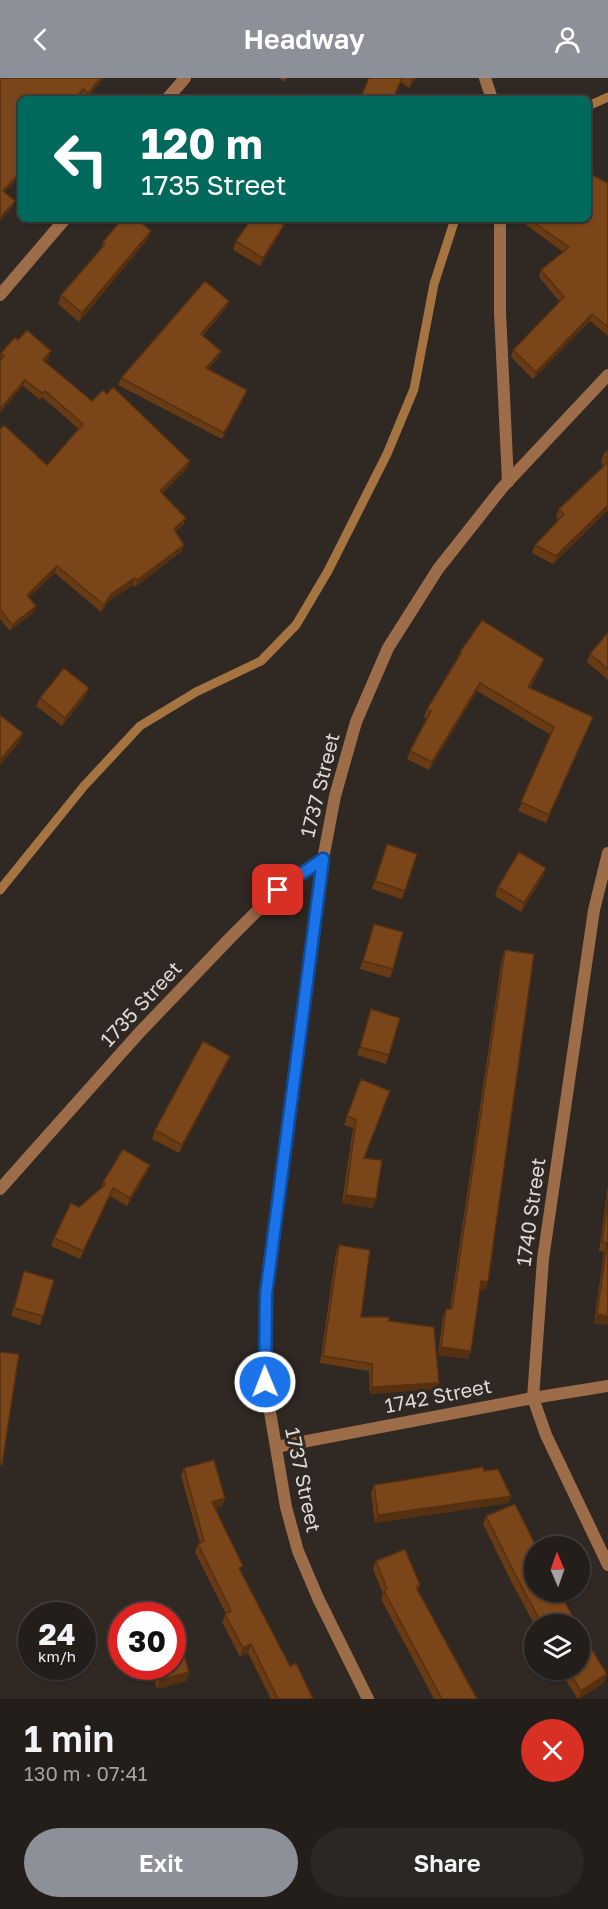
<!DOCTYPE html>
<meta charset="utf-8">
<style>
:root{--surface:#231e1a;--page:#2b2723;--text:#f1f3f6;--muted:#a3a2a2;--line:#403c39;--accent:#8c9099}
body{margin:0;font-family:"Golos Text",sans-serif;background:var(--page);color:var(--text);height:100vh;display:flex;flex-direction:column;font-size:22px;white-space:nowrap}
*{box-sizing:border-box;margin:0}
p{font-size:20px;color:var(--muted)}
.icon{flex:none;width:33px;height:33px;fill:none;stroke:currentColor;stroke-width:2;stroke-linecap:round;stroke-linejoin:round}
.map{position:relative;height:1621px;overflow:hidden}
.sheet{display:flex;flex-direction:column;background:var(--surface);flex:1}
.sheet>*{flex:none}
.guide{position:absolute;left:18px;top:18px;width:573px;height:126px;border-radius:9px;box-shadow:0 2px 4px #0004,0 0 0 2px var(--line);background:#00695c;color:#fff;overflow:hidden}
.needle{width:39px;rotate:358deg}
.buttons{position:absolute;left:524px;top:1458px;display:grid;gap:12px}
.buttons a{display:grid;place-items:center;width:66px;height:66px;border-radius:50%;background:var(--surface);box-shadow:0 2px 4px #0004,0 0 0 2px var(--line);font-size:30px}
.speed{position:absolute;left:18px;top:1524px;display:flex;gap:12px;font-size:30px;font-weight:700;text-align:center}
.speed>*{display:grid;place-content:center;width:78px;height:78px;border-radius:50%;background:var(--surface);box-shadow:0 2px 4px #0004,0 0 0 2px var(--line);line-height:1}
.speed small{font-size:15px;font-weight:400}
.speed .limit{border:9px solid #d22;background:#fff;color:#111}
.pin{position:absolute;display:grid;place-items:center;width:51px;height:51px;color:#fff;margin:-26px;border-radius:12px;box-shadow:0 3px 9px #0006}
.me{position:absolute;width:66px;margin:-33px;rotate:359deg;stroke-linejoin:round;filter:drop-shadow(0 0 4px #0008)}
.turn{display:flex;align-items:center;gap:21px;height:126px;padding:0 24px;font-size:27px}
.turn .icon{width:78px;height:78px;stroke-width:2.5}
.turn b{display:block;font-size:42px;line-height:51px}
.round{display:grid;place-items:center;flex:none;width:63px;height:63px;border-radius:32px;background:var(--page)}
.headline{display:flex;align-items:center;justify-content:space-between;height:102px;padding:0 24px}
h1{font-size:36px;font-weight:600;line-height:45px}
.button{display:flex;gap:12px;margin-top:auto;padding:12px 24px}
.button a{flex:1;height:69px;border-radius:36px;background:var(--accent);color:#fff;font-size:24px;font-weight:600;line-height:69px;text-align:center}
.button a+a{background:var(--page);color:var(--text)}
header{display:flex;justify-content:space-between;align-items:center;height:78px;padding:0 24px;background:var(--accent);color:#fff;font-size:27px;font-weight:600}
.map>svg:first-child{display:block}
</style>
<header><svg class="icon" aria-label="back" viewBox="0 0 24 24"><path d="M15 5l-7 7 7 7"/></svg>Headway<svg class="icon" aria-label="person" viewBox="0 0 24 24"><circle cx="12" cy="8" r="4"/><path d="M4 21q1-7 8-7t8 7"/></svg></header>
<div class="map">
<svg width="608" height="1621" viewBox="0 0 608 1621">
<rect width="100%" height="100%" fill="#2f2823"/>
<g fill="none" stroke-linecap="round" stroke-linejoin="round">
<path stroke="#a57440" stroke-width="9" d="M588 28 608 19
M0 812 84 708 140 648 196 614 261 583 296 547 328 493 387 376 414 311 434 206 455 141"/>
<path stroke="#9d6c49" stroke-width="12" d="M485 0 492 21
M500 141V234L508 404"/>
<path stroke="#9d6c49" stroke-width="12" d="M167 21 185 0
M0 217 65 141
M608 775 594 832 543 1181 533 1320 546 1357 608 1487
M0 1111 139 955 231 859 278 812 323 781
M276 1369 533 1320 608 1308
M368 1621 318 1520 298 1473 286 1429 265 1304V1216L323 781 335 718 356 644 388 570 438 491 502 410 608 297"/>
</g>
<path fill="#693b15" d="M0 0H104L86 21 81 17 21 21V96L5 114 15 123 13 128 0 143Z
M279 0H287L284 4Z
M369 0H416L409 10 401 4 393 21H360Z
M608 105V258L590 243 533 301 511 279 513 272 560 224 539 199 541 192 563 174 525 146 526 141H588Z
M284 147 280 155 260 188 233 172 236 163Z
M148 161 79 244 58 226 61 217 100 172 103 164Z
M229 223 227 229 203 258 219 279 208 291 247 312 245 318 222 361 118 307 121 300Z
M18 262 49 279 45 284 92 323 190 383 188 390 162 415 184 446 175 454 184 467 182 473 135 509 133 507 109 523 101 534 55 495 29 519 34 534 10 553 0 541V351L47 387 79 351 42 319 40 322 23 308 0 282 1 275Z
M608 372V432L553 486 532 475 535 467 559 442 556 439 559 431 604 388 601 385 603 377Z
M608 554V602L587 584 590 576Z
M460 574 541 590 530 610 593 639 546 745 518 733 551 657 477 613 429 692 407 681 410 673 427 641 424 639 427 631 457 582Z
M89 610 86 618 62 648 36 628 40 620Z
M387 766 417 776 402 821 372 811Z
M546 790 543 799 521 834 495 818 498 809Z
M374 846 393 891 390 900 360 891Z
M505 872 488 1204 485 1212 479 1211 468 1281 438 1277 443 1239 446 1231H450L502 880Z
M371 931 389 977 386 986 357 977Z
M227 986 179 1075 152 1061 155 1052Z
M361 1001 364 1080 373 1130 342 1125 353 1050 344 1047Z
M147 1095 127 1128 110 1118 80 1181 51 1168 54 1160 101 1111 103 1104Z
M608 1107V1247L594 1245 604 1174 599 1173Z
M339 1167 361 1239 389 1243 437 1311 370 1316 369 1293 320 1285 336 1174Z
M24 1193 43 1238 40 1247 11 1238Z
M184 1390 225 1420 222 1428 215 1430 241 1494 290 1588 313 1621H271L248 1575 240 1579 222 1544 226 1536 195 1474 198 1466 200 1465 181 1398Z
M484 1393 511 1418 508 1425 375 1445 371 1415 374 1407Z
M486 1438 534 1468 577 1546H534L510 1501 483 1446Z
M376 1483 420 1507 418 1512 477 1621H434L381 1521 383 1516 373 1491Z
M150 1588H172L189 1594 186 1603 157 1611Z
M559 1592H579L607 1596 604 1605 578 1621Z"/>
<path fill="#553011" d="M101 0H104L86 21 88 15Z
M413 0H416L409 10 412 2Z
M83 11 81 17 77 21H75Z
M21 93V96L1 119 3 113Z
M15 123 13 128 0 143V140Z
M284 147 280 155 260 188 263 180Z
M151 153 148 161 79 244 82 235Z
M229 223 227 229 199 262 201 256Z
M592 236 590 243 533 301 536 294Z
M51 273 49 279 40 289 43 282Z
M221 273 219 279 204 296 206 290Z
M25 302 23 308 0 335V331Z
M247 312 245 318 222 361 224 355Z
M190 383 188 390 158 420 160 413Z
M608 427V432L553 486 556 478Z
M186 440 184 446 171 458 174 451Z
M184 467 182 473 135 509 137 502Z
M57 488 55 495 25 523 27 517Z
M135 500 133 507 109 523 101 534 104 527 111 516Z
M36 528 34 534 10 553 12 547Z
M544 581 541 590 525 617 528 609Z
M480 605 477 613 429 692 432 684Z
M89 610 86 618 62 648 65 640Z
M593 639 590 647 546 745 549 737Z
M23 655 20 664 0 687V682Z
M546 790 543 799 521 834 524 825Z
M230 978 227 986 179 1075 182 1067Z
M150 1087 147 1095 127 1128 130 1120Z
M113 1110 110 1118 80 1181 83 1173Z
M346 1117 376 1121 373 1130 342 1125Z
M481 1203 488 1204 485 1212 478 1211Z
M597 1236 608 1238V1247L594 1245Z
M441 1269 471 1273 468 1281 438 1277Z
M439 1305 437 1311 370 1316 372 1309Z
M511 1418 508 1425 375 1445 378 1437Z
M225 1420 222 1428 209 1432 212 1424Z
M251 1566 248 1575 240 1579 243 1570Z
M189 1594 186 1603 157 1611 160 1602Z
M607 1596 604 1605 578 1621 581 1613Z"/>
<path fill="#7a4518" stroke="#553011" stroke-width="1.5" d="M0 0H101L88 15 83 11 75 21H21V93L3 113 15 123 0 140Z
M369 0H402L393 21H360Z
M237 17 242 21H233Z
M588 95 608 105V249L592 236 536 294 513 272 564 219 541 192 569 169 529 141H588Z
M122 141H137L151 153 82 235 61 217 105 166 103 164Z
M251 141H274L284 147 263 180 236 163Z
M205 203 229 223 201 256 221 273 206 290 247 312 224 355 121 300Z
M27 252 51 273 43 282 92 323 103 312 107 316 113 309 190 383 160 413 186 440 174 451 184 467 137 502 135 500 111 516 104 527 57 488 27 517 36 528 12 547 0 531V351L4 347 47 387 83 346 45 313 42 315 25 302 0 331V283L4 278 1 275 15 259 18 262Z
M608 372V381L603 377Z
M608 384V427L556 478 535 467 564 436 559 431Z
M482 542 544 581 528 609 593 639 549 737 521 724 554 649 480 605 432 684 410 673 431 633 427 631 461 575 460 574Z
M608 554V591L590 576Z
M64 590 89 610 65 640 40 620Z
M0 637 23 655 0 682Z
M387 766 417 776 405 813 375 803Z
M519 774 546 790 524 825 498 809Z
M374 846 403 854 393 891 363 883Z
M505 872 534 876 488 1204 481 1203 471 1273 441 1269 446 1231H452Z
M371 931 400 940 389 977 360 969Z
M203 963 230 978 182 1067 155 1052Z
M361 1001 390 1013 364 1080 382 1082 376 1121 346 1117 356 1042 347 1038Z
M123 1071 150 1087 130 1120 113 1110 83 1173 54 1160 71 1125 79 1129 106 1106 103 1104Z
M608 1121V1238L597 1236 607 1165 602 1164Z
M339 1167 370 1172 361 1239H389V1243L434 1249 439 1305 372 1309V1286L323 1278Z
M24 1193 54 1202 43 1238 14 1230Z
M0 1274 19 1276 2 1387H0Z
M214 1382 225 1420 212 1424 243 1488 239 1490 290 1588 296 1585 313 1621H278L251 1566 243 1570 225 1536 231 1533 198 1466 204 1463 184 1390Z
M483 1389 484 1393 498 1391 511 1418 378 1437 374 1407Z
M515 1426 536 1468H534V1514H559L577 1546H542L513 1492 486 1438Z
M405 1471 420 1507 416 1509 477 1621H442L384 1513 387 1511 376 1483Z
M579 1551 607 1596 581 1613 568 1592H579Z
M179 1557 189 1594 160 1602 156 1588H172V1559Z"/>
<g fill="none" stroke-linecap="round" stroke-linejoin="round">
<defs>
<path id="route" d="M265 1304 266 1216 323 781 278 812"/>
</defs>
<use href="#route" stroke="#114b97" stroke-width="15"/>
<use href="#route" stroke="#1a73e8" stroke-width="10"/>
</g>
<g text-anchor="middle" stroke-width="6" stroke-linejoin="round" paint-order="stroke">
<g font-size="20" fill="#ded9d6" stroke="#2f2823">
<text transform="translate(320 707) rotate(-76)" y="7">1737 Street</text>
<text transform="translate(141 926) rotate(-47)" y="7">1735 Street</text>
<text transform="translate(531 1134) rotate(-82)" y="7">1740 Street</text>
<text transform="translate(438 1318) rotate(-11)" y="7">1742 Street</text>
<text transform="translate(303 1402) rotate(78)" y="7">1737 Street</text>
</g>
</g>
</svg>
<div class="buttons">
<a><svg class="needle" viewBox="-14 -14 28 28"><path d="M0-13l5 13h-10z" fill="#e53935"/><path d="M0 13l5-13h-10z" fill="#a3a2a2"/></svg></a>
<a><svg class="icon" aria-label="layers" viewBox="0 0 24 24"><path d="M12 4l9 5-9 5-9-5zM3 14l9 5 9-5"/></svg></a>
</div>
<div class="speed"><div>24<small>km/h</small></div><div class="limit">30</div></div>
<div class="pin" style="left:278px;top:812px;background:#d93025"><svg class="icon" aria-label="arrive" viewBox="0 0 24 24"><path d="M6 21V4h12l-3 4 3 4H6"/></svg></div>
<svg class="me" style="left:265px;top:1304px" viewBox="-20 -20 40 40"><circle r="17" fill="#1a73e8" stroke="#fff" stroke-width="3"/><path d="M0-11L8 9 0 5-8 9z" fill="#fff"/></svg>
<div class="guide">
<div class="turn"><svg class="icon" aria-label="left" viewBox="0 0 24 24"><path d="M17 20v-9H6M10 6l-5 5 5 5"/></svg><div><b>120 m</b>1735 Street</div></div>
</div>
</div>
<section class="sheet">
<div class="headline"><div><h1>1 min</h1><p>130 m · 07:41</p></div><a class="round" style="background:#d93025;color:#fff"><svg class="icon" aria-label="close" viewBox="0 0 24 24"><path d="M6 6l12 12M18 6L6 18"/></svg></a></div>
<div class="button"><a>Exit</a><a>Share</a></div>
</section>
